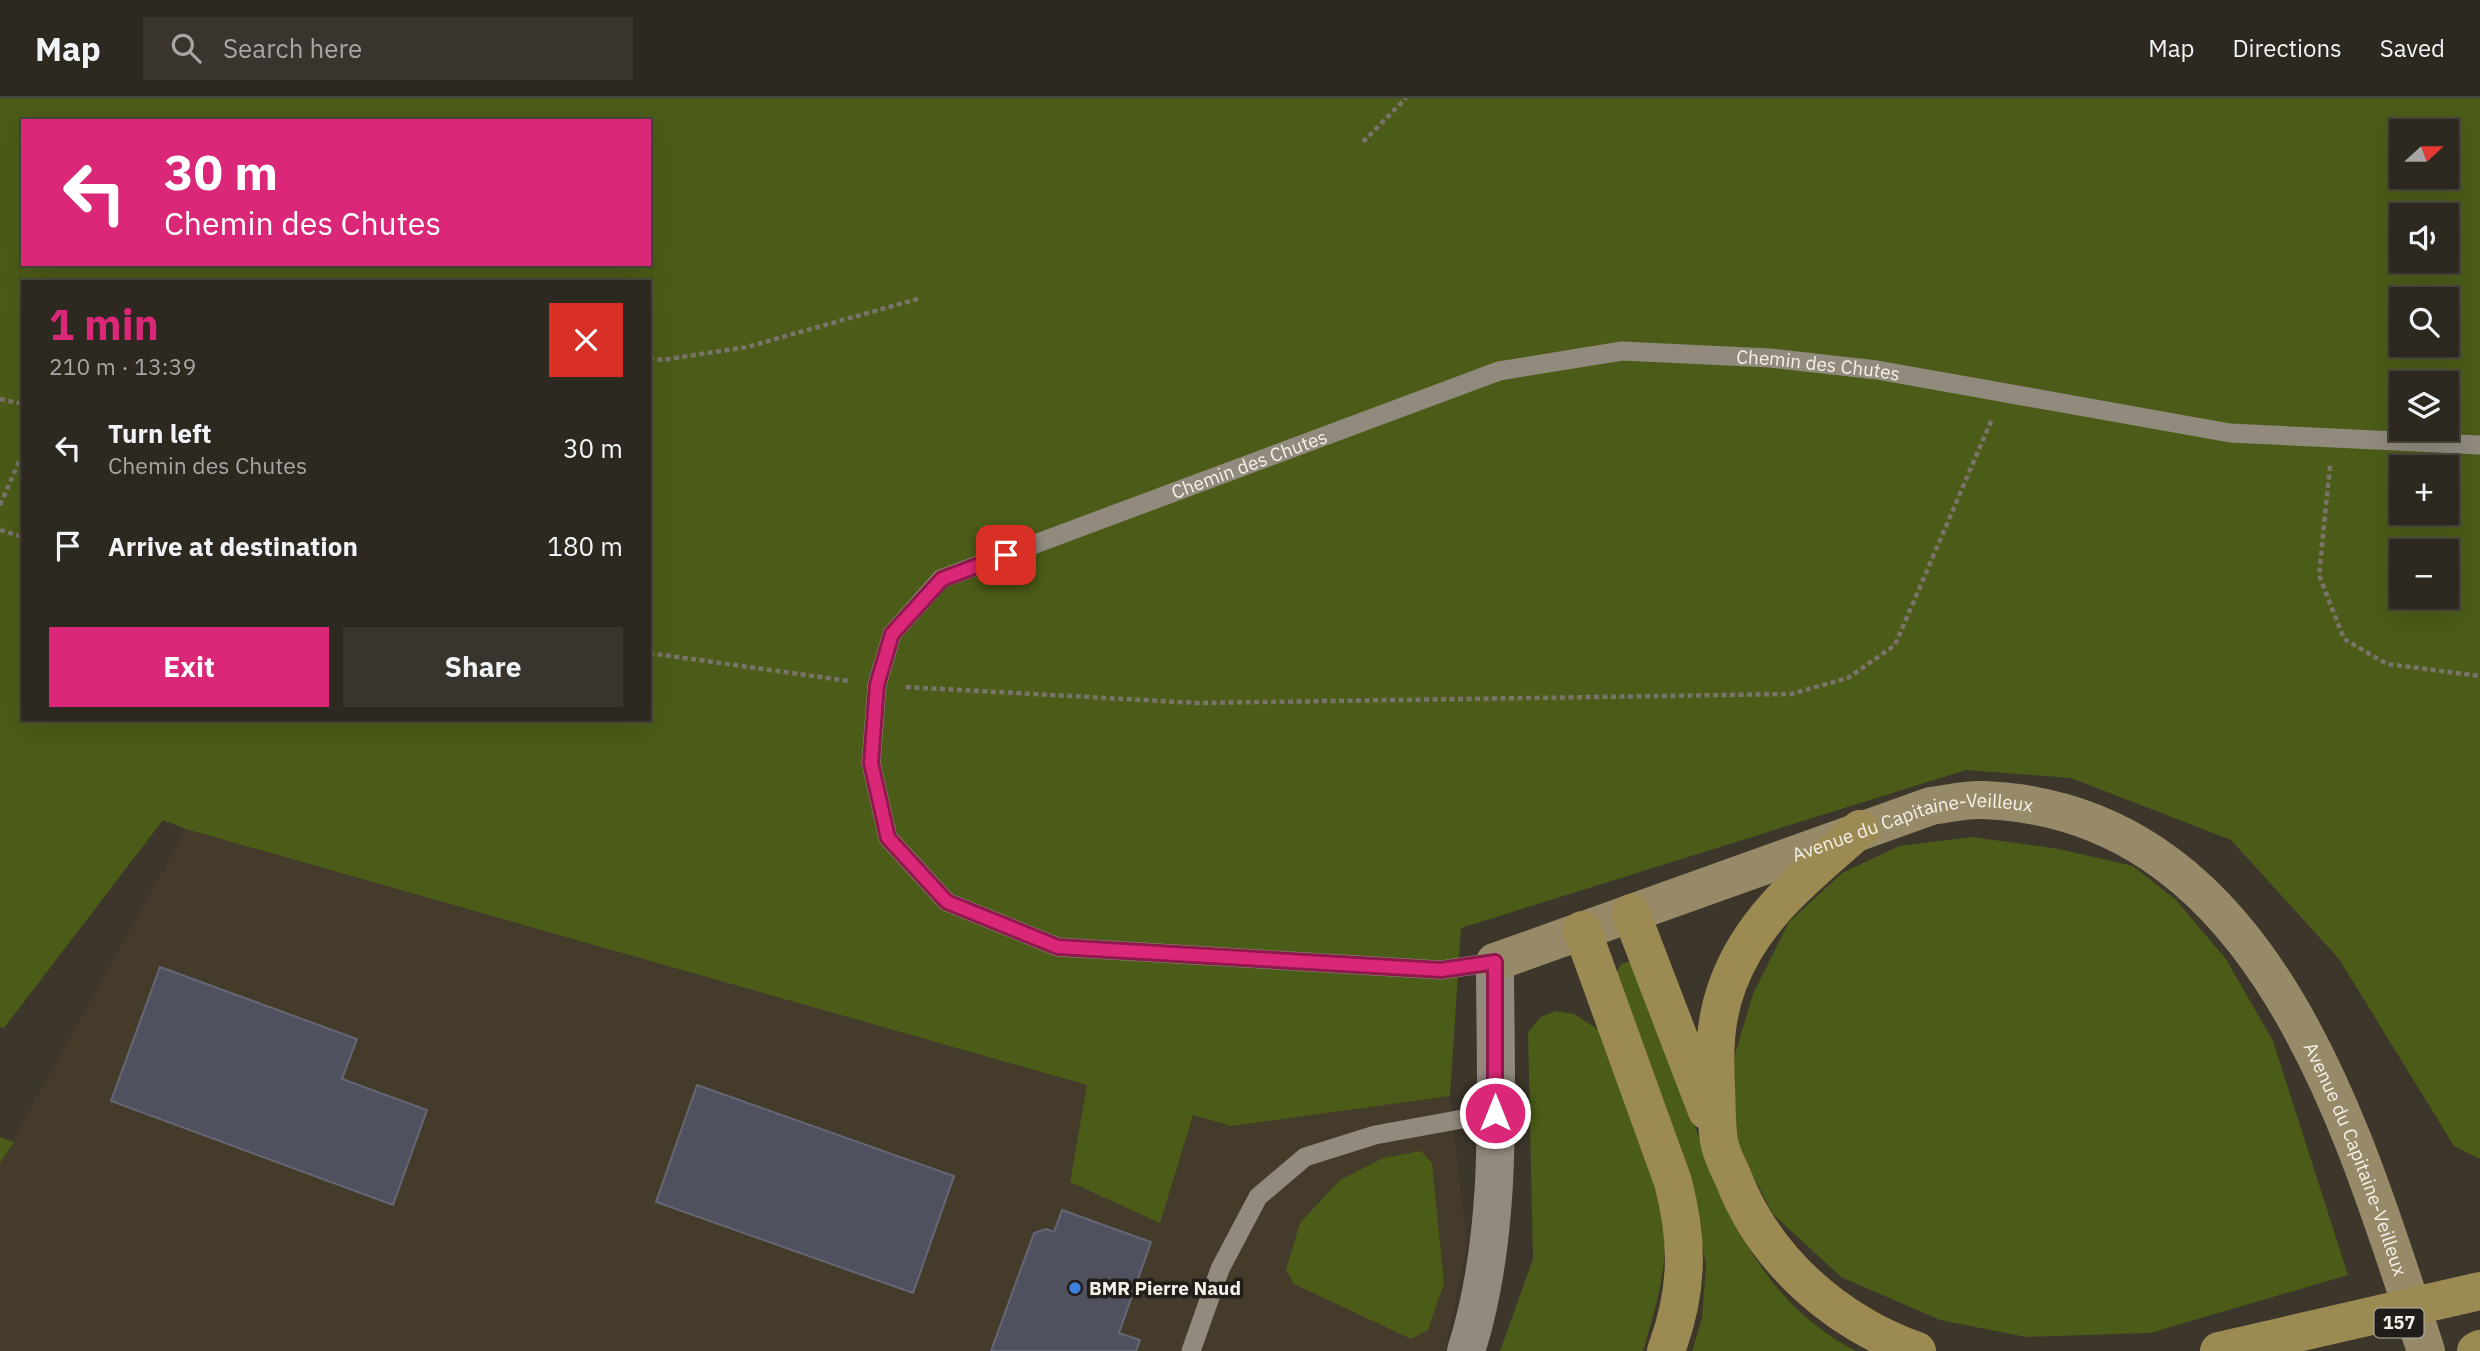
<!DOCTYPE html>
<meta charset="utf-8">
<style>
:root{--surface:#2d2820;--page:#39342d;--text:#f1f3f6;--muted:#a7a6a5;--line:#48443e;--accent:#db2777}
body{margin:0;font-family:"IBM Plex Sans",sans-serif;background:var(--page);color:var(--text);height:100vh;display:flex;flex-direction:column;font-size:26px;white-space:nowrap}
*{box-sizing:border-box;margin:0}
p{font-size:23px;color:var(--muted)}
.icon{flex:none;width:38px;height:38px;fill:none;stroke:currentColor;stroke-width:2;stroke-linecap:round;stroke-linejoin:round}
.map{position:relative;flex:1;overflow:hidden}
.side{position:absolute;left:21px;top:182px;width:630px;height:441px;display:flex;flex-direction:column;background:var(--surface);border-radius:0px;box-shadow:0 7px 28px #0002,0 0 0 2px var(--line)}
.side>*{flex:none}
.guide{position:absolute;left:21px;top:21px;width:630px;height:147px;border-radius:0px;box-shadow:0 7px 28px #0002,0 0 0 2px var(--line);background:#db2777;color:#fff;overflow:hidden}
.needle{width:46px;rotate:69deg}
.controls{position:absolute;left:2389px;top:21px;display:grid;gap:14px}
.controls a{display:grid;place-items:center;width:70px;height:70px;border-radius:0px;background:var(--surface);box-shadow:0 7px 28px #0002,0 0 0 2px var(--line);font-size:35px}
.pin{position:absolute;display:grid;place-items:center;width:60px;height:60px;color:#fff;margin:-30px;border-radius:14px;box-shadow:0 4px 10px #0006}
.me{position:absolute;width:77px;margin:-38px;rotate:0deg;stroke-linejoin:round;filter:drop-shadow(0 0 5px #0008)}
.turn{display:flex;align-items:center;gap:24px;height:147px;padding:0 28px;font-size:32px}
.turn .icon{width:91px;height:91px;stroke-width:2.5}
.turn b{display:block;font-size:49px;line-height:60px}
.round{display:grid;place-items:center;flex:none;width:74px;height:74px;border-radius:0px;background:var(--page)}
.summary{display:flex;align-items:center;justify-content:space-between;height:119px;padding:0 28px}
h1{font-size:42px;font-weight:700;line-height:52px;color:var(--accent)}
.primary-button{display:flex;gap:14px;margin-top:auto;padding:14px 28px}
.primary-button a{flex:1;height:80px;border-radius:0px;background:var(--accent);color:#fff;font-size:28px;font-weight:700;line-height:80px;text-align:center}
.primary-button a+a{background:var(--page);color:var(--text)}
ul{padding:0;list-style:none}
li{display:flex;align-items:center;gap:21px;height:98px;padding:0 28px}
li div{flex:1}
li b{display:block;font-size:26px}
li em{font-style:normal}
header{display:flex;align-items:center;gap:42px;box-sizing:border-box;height:98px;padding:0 35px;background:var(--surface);border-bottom:2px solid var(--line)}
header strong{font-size:33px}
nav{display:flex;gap:38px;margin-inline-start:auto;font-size:24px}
.search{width:490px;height:63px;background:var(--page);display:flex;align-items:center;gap:18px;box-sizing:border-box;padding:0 24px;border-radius:0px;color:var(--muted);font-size:26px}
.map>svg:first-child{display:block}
</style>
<header>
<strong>Map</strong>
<div class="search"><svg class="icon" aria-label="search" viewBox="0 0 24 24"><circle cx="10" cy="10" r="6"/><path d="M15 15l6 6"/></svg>Search here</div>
<nav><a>Map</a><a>Directions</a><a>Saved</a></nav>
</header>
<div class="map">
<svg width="2480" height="1253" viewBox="0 0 2480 1253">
<rect width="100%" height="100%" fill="#3c362b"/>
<path fill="#453b2a" d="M186 731 1087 987 1070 1084 1160 1124 1193 1017 1231 1028 1450 998 1467 1146 1445 1253H0V1065Z"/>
<path fill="#4b5c18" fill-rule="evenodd" d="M0 0H2480V1061L2454 1048 2339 861 2231 742 2071 680 1966 672 1461 830 1450 998 1231 1028 1193 1017 1160 1125 1070 1084 1087 987 186 731 163 722 4 930 0 929ZM23 23H649V166H23ZM2401 33H2446V79H2401ZM2401 117H2446V163H2401ZM23 184H649V621H23ZM2401 201H2446V247H2401ZM2401 285H2446V331H2401ZM2401 369H2446V415H2401ZM2401 453H2446V499H2401Z
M1972 739 2059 751 2133 768 2175 801 2226 861 2273 943 2348 1177 2150 1235 2026 1239 1940 1222 1841 1179 1773 1116 1734 1042 1733 963 1753 896 1789 824 1842 775 1899 748Z
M1626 864H1630L1640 882C1657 929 1675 976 1693 1023 1728 1118 1762 1204 1856 1253H1692L1702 1220 1706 1167 1692 1097 1615 878 1620 867Z
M1556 913 1574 916 1599 932C1620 991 1666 1087 1665 1148 1664 1183 1653 1219 1643 1253H1500L1533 1161 1528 934 1541 919Z
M0 1039 14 1044 0 1065Z
M1421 1053 1432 1065 1444 1185 1428 1232 1411 1241 1294 1186 1286 1172 1300 1125 1340 1082 1383 1060Z"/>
<path fill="#50515e" stroke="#656774" stroke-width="2" d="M160 869 357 941 342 981 427 1012 393 1107 111 1003Z
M697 987 954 1078 913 1195 656 1104Z
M1062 1112 1151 1144 1119 1235 1140 1242 1136 1253H991L1034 1135 1046 1131 1054 1134Z"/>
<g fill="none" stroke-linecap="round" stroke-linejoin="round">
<path stroke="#79736a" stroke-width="4.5" stroke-dasharray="5 3.5" stroke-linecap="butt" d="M1363 44 1406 0
M649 259 662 262 747 249 921 200
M0 301 23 306
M2330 368 2319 477 2344 541 2387 566 2480 578
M0 407 23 355
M0 432 23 439
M649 555 849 583
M906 589 1198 605 1791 596 1848 580 1895 547 1992 321"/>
<g stroke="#918a7d" stroke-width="19">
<path id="s1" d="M1495 864 1441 872 1058 849 947 804 888 740 871 665 877 587 892 536 941 481 1499 273 1622 253 1770 260 1877 272 2230 335 2480 347"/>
<path d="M1191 1253 1220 1171 1258 1099 1305 1059 1375 1037 1495 1015"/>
</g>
<path stroke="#918a7d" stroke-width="38" d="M1466 1253C1505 1132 1495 989 1495 864"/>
<path stroke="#978a68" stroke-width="38" id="s2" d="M1495 864 1931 708C1948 706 1966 701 1983 702 2266 713 2353 1033 2426 1253"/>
<path stroke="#9c8a53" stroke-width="38" d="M1860 731C1808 777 1753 818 1728 886 1715 920 1714 953 1716 990 1717 1007 1716 1025 1719 1043 1721 1056 1729 1070 1734 1082 1766 1163 1836 1224 1917 1253
M1631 815 1707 1013
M1582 832 1673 1084C1689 1145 1688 1194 1666 1253
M2219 1253 2480 1193
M2476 1253 2480 1251"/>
</g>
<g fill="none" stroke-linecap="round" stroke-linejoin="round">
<defs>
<path id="route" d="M1006 457 942 481 892 536 877 587 871 665 888 740 947 804 1058 849 1441 872 1495 864V1015"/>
</defs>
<use href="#route" stroke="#8e194d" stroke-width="18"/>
<use href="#route" stroke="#db2777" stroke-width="12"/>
</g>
<circle fill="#3f7fe0" stroke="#211e19" stroke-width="2.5" cx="1075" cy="1190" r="7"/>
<g text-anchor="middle" stroke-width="7" stroke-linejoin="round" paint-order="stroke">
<rect fill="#211e19" stroke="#b5b2ab" stroke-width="2" x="2374.5" y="1210.5" width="49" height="29" rx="5"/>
<g font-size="18" font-weight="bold" fill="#f5f1ea">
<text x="2399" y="1231">157</text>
</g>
<g font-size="19" fill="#f5f1ea" stroke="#211e19">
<text dy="7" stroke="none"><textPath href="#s1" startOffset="1844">Chemin des Chutes</textPath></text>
<text dy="7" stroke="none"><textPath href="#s1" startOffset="1256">Chemin des Chutes</textPath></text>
<text dy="7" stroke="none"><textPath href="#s2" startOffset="441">Avenue du Capitaine-Veilleux</textPath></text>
<text dy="7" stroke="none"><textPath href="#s2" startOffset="1069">Avenue du Capitaine-Veilleux</textPath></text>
</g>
<g font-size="19" font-weight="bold" fill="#f5f1ea" stroke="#211e19" text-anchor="start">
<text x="1089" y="1197">BMR Pierre Naud</text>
</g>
</g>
</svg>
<div class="controls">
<a><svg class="needle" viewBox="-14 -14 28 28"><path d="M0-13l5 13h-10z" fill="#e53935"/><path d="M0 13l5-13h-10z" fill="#a7a6a5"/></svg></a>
<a><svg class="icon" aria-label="sound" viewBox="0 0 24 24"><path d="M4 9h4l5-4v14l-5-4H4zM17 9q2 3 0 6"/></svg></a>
<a><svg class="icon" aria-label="search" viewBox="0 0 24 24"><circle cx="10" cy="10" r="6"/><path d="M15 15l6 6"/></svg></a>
<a><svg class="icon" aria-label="layers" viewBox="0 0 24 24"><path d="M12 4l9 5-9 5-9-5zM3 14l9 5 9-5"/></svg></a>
<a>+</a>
<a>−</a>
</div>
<div class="pin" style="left:1006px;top:457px;background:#d93025"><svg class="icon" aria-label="arrive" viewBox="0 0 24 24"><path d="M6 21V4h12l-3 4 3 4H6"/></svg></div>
<svg class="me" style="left:1495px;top:1015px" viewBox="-20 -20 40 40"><circle r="17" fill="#db2777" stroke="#fff" stroke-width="3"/><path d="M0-11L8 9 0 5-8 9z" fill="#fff"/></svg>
<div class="guide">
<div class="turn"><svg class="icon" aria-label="left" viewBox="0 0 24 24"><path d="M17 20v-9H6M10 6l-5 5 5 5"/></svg><div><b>30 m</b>Chemin des Chutes</div></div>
</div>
<section class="side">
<div class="summary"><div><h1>1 min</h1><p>210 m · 13:39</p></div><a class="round" style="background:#d93025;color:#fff"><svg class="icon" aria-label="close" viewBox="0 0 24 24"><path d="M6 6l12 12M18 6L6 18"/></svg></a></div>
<ul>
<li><svg class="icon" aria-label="left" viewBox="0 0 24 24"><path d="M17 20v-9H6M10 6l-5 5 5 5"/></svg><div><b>Turn left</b><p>Chemin des Chutes</p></div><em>30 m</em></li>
<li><svg class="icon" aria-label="arrive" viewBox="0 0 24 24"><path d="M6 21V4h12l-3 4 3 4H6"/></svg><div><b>Arrive at destination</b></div><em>180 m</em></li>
</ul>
<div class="primary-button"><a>Exit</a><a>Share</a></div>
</section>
</div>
